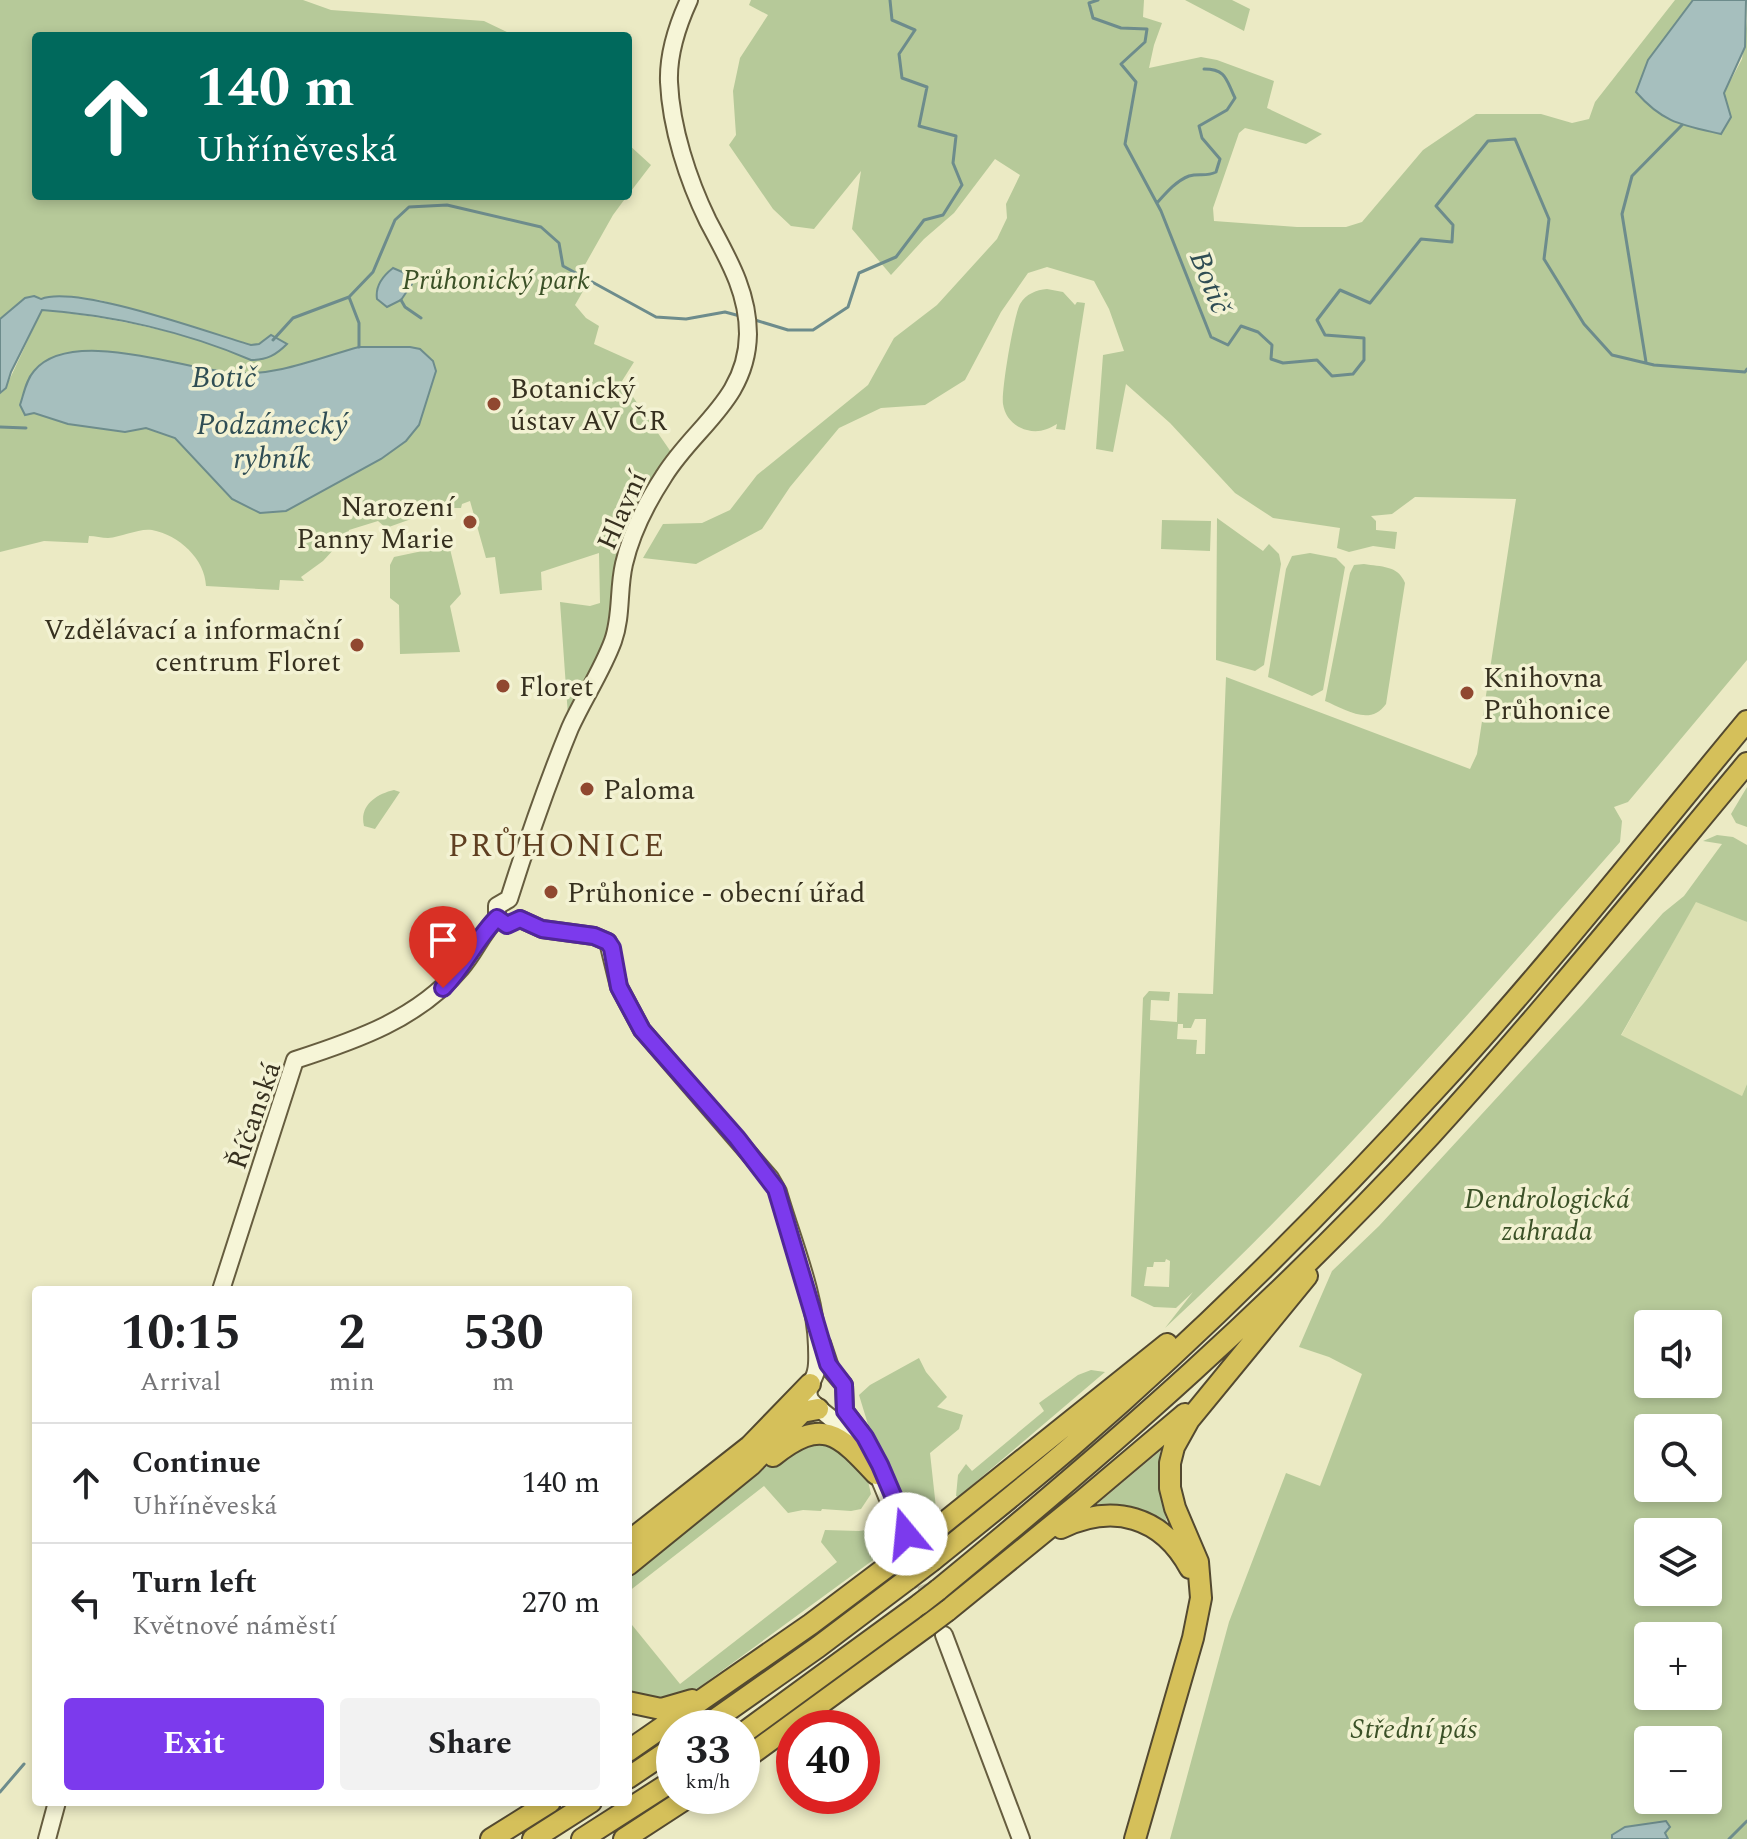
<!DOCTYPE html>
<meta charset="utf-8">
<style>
:root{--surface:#fff;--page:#f2f2f2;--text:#202124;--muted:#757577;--line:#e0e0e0;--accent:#7c3aed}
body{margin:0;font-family:Spectral,serif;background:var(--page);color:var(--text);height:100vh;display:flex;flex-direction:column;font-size:30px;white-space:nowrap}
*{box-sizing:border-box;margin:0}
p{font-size:26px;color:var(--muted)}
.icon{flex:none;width:44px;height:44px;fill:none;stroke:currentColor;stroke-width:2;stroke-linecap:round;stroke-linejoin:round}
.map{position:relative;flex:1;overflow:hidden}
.details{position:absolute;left:32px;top:1286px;width:600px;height:520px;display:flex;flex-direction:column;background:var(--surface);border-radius:8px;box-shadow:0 4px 12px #0003}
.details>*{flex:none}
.top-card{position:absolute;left:32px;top:32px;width:600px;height:168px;border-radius:8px;box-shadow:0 4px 12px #0003;background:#00695c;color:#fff;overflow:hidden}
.buttons{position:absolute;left:1634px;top:1310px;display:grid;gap:16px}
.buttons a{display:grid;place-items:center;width:88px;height:88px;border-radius:8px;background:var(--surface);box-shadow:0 4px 12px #0003;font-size:40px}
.speed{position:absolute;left:656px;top:1710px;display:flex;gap:16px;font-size:40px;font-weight:700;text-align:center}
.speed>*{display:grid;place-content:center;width:104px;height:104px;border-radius:50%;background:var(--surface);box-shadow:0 4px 12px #0003;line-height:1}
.speed small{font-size:20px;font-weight:400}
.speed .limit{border:12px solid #d22;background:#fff;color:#111}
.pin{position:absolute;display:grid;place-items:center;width:68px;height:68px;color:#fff;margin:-82px -34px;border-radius:50% 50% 50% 0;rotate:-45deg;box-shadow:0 0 8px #0007}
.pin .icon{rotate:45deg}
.me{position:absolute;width:88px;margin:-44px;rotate:343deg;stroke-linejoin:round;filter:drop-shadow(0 0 6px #0008)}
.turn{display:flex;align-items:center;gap:28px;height:168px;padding:0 32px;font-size:36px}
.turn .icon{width:104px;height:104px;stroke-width:2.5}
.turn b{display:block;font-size:56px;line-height:68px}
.eta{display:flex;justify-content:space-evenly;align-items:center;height:136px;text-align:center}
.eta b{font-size:48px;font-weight:700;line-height:56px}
.primary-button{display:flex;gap:16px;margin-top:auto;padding:16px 32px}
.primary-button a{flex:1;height:92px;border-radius:8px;background:var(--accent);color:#fff;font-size:32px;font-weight:700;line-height:92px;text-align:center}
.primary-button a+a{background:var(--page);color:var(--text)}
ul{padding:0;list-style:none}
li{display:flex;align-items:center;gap:24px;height:120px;padding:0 32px;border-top:2px solid var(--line)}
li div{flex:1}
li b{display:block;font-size:30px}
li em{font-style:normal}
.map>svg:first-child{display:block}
</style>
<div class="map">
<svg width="1747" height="1839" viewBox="0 0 1747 1839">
<rect width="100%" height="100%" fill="#ebeac4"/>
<path fill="#dbe0b2" d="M1696 901 1747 922V1084L1742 1096 1621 1036Z"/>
<path fill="#b6c999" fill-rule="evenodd" d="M0 0H303L331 10 484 21 515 36H36V196H627L613 215 582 270 586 286 575 305 586 318 599 326 594 344 634 362 622 381 671 452 644 498 605 648 568 716 560 602 590 606 600 603 599 553 541 572 542 590 500 594 495 557 486 558 470 501 462 504 461 508H442L386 528 378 521 349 530 348 534 323 561 301 577 304 581 280 580 279 590 206 586C205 559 179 535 152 530 139 528 122 537 108 538 102 538 95 536 89 536L88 543 44 541 0 552V393L6 387 42 310C113 318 185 331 251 360L259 345H251L100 300 66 297 26 298 0 319ZM393 269 407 274 410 289 401 300 377 299C375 286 384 276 393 269ZM359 347C387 347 411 341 433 361L430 389 419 425 381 459 286 511 260 513 232 499 175 438 146 428 125 432 68 424 30 412 99 352C145 353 188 369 233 373 277 377 318 358 359 347Z
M751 0H1144L1143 17 1162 23 1154 45 1149 68 1201 57 1217 60 1274 81 1267 108 1322 134 1306 144 1245 128 1239 133 1213 208 1214 221 1297 227H1346L1362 222 1423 150 1476 114H1541L1572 123 1589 119 1595 102 1675 0H1693L1648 60 1636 92C1665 123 1680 125 1721 134L1724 93 1742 59 1747 21V660L1628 802 1614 807 1622 821 1620 842C1473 1009 1328 1177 1165 1328L1193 1292 1176 1308 1154 1307 1131 1296 1143 998 1149 991 1170 992 1169 1001 1151 1000 1150 1020 1177 1022 1178 993 1213 994 1226 677 1470 769 1477 754 1516 499 1415 497 1392 514 1371 516 1376 521V530L1397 532 1395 549 1373 546 1349 552 1337 548 1340 528 1273 518 1235 493 1170 423 1126 384 1113 452 1096 449 1103 355 1124 351 1109 309 1094 281 1047 267 1028 273 1001 312 965 380 925 405 881 408 839 428 790 487 762 529 696 564 643 558 663 524 702 523 730 510 757 475 868 385 894 338 937 305 997 239 1007 218 1006 204 1020 175 995 159 954 213 924 239 891 275 852 229 861 171 814 229 791 226 773 209 729 145 736 135 733 91 740 58 768 15 749 5ZM1195 1019H1206L1205 1054H1196L1197 1040 1177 1039 1178 1024H1183V1028H1191ZM1166 1259 1170 1261 1169 1287 1144 1286 1147 1267H1153L1154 1262H1165Z
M1185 0H1232L1250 9 1244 31Z
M628 144 651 165 628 195Z
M1047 289 1063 292 1075 305 1077 302 1085 303 1065 430 1056 429 1057 424C1047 430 1038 433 1027 430 1014 427 1005 417 1003 404 1001 391 1014 315 1020 304 1026 294 1036 290 1047 289Z
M1217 518 1263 551 1269 544 1279 554 1281 564 1264 665 1255 671 1216 660Z
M1162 520 1211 521 1210 551 1161 549Z
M446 546 450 549 461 594 450 606 460 652 400 654 399 605 390 598V565L394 557Z
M1310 553 1336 558 1345 567 1323 690 1312 696 1268 677 1286 569 1292 556Z
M1364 564C1381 567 1398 565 1405 583L1386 704C1370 727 1345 709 1325 701L1350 573 1354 565Z
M1747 787V827L1736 823 1731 814Z
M394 790 400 792 375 829 364 826C359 806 376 794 394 790Z
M1717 835 1733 837 1747 845V922L1696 902 1621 1035 1742 1096 1747 1084V1839H1668L1665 1833 1670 1827 1666 1821 1625 1827 1612 1835V1839H1170L1229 1622 1286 1473 1320 1486 1362 1374 1329 1357 1299 1347 1332 1271 1379 1226 1583 1004 1663 913 1684 896 1722 844 1703 841ZM1648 1324H1708V1384H1648ZM1648 1428H1708V1488H1648ZM1648 1532H1708V1592H1648ZM1648 1636H1708V1696H1648ZM1648 1740H1708V1800H1648Z
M919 1358 926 1372 947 1397 937 1407 963 1415 959 1429 930 1453 936 1508 915 1528 895 1490 898 1488 870 1431 859 1395 870 1385Z
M1091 1370 1105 1372 958 1497 956 1496 958 1475 966 1464 972 1471 1044 1411 1039 1403 1078 1375Z
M830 1441 870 1480 868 1481 871 1494 861 1509 851 1511 822 1509 821 1511 803 1510 788 1513 764 1486 628 1592V1575L783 1454 795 1446Z
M1160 1451 1158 1483 1167 1523C1145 1508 1124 1503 1097 1504Z
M885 1528 890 1529 895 1544 701 1686C677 1701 655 1699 628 1696V1620L680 1684 837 1562 821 1542 825 1530 859 1531Z"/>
<path fill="#a6bfbe" stroke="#6d8c8c" stroke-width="2" d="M1693 0H1746L1745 47 1724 93 1731 117 1721 134C1682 125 1663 123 1636 92L1648 60Z
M393 268 407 274 412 284 401 300 387 307 377 299C375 286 384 275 393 268Z
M34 296 41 299C76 284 210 333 251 345L259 344 271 335 287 344C276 355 267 360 251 360 186 332 112 315 42 310L11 372 6 388 0 393V319L25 298Z
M359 347H410L420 349 433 361 436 371 419 425 406 441 381 459 286 511 260 513 232 499 175 438 146 428 125 432 68 424 34 413 25 415 20 405C24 393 26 380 34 371 71 326 185 370 234 373 278 376 318 358 359 347Z
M1666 1821 1670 1827 1665 1833 1668 1839H1612V1835L1625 1827Z"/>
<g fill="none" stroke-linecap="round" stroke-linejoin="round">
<path stroke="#6d8c8c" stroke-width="3" d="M1098 0 1089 3 1093 18 1121 28 1147 29 1145 42 1121 64 1136 82 1125 144 1161 211 1211 337 1228 345 1241 326 1258 332 1272 345 1271 359 1283 363 1317 360 1332 376 1353 374 1364 360V338L1325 335 1317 320 1340 290 1370 303 1421 239 1452 242 1453 225 1436 206 1488 141 1515 139 1549 219 1544 259 1584 324 1612 355 1654 365 1745 372 1747 369
M1157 203C1166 193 1176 181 1189 176 1199 173 1206 177 1216 172L1220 159 1202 138 1199 126 1227 110 1235 98C1226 80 1227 69 1204 69
M349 297 359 323V347
M401 300 405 307 421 318
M755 320 788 330H813L848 307 859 273 896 257 924 220 943 215 962 185 953 163 956 136 919 126 927 87 902 78 899 54 915 30 892 20 890 0
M273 340 293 318 349 297 373 272 395 220 409 207 447 205 541 227 559 243 563 266 656 317 686 319 725 312 740 316
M1646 362 1622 214 1632 176 1682 125
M0 427 26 428
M0 1792 24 1764
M1729 1839 1747 1821"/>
<path stroke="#c7c5a3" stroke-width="16" stroke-dasharray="16 8" stroke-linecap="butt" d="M908 1539 933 1607"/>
<defs>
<path id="secondary" d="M497 918V906L509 899C527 842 547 784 570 728 583 699 602 671 613 641 622 616 618 590 624 564 631 534 647 502 664 476 695 426 747 400 748 334 748 291 727 257 708 221 688 180 671 128 669 82 668 55 678 24 689 0
M520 919 542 929 594 936 608 942 619 987 642 1030 770 1178 778 1192C792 1240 816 1297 817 1346 817 1354 818 1363 816 1371 814 1381 805 1388 810 1399 813 1406 850 1431 859 1444 878 1467 887 1499 899 1526L906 1534
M221 1290 295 1060C357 1040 418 1019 461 968 475 952 482 933 497 918
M822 1343 831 1370 844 1385 845 1411 861 1432
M944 1635 1021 1839
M47 1839 57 1802"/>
<path id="highway" d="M773 1456C822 1417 838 1433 876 1474
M1061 1528C1113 1503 1162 1516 1190 1568
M628 1542 750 1446 810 1384
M920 1542 1167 1344
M933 1560C980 1522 1028 1484 1073 1445 1201 1334 1321 1215 1435 1090 1544 972 1644 845 1747 721
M628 1565 751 1465 802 1412 818 1409
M938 1590C1111 1448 1279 1301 1430 1136 1540 1015 1643 888 1747 763
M947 1611 1082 1501 1185 1414
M628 1702 661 1709 692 1700
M703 1728 818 1647 908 1579
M742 1734 920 1604
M628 1751 811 1624 900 1557
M742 1761 927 1626
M628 1778 674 1747
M491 1839 550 1802
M533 1839 591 1802
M582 1839 674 1780
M624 1839 690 1796
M1135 1839 1193 1638 1201 1598 1198 1562 1175 1508 1170 1488V1463L1174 1447 1189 1420 1307 1276"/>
</defs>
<use href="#secondary" stroke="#665d3f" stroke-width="20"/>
<use href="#highway" stroke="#534930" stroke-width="24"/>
<use href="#secondary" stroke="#f6f5d7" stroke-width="16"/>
<use href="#highway" stroke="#d5c05a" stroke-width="20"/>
<defs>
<path id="highway-bridge" d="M900 1557 920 1542
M908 1579 933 1560
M920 1604 938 1590
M927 1626 947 1611"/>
</defs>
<use href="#highway-bridge" stroke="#534930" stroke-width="24" stroke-linecap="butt"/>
<use href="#highway-bridge" stroke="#d5c05a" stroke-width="20"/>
</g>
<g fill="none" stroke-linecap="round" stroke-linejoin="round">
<defs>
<path id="route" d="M443 988C465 965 476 939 497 918L507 925 520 919 542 929 594 936 608 942 612 948 619 987 642 1030 737 1138 776 1189 828 1364 844 1385 845 1411 865 1437 880 1465 904 1521 906 1534"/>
</defs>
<use href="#route" stroke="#51269a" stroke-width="20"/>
<use href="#route" stroke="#7c3aed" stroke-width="14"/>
</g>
<g fill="#904830" stroke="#f3f2d3" stroke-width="3">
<circle cx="494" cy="404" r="8"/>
<circle cx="470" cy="522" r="8"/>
<circle cx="357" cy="645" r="8"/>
<circle cx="503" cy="686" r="8"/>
<circle cx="1467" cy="693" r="8"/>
<circle cx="587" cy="789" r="8"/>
<circle cx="551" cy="892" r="8"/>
</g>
<g text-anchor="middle" stroke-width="7" stroke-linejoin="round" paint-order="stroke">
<g font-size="28" font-style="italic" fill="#3b5127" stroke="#f3f2d3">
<text x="496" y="289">Průhonický park</text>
<text x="1547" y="1208">Dendrologická<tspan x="1547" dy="32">zahrada</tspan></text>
<text x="1414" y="1738">Střední pás</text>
</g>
<g font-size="28" fill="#36301f" stroke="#f3f2d3" text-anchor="start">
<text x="510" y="398">Botanický<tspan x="510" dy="32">ústav AV ČR</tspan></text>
<text x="454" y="516" text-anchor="end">Narození<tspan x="454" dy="32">Panny Marie</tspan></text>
<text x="341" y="639" text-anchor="end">Vzdělávací a informační<tspan x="341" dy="32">centrum Floret</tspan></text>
<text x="1483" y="687">Knihovna<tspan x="1483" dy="32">Průhonice</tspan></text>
<text x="519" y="696">Floret</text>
<text x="603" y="799">Paloma</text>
<text x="567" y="902">Průhonice - obecní úřad</text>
</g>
<g font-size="28" fill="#36301f" stroke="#f3f2d3">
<text transform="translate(621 510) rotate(-66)" y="10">Hlavní</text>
<text transform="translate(253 1115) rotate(-71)" y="10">Říčanská</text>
</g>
<g font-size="30" font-style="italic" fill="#2f4d54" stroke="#f3f2d3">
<text transform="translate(1211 282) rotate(68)" y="10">Botič</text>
<text x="224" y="387">Botič</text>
<text x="272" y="434">Podzámecký<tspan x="272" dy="34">rybník</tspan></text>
</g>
<g font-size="32" letter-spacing="2" fill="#5f3f21" stroke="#f3f2d3">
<text x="557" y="856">PRŮHONICE</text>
</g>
</g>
</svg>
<div class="buttons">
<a><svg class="icon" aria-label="sound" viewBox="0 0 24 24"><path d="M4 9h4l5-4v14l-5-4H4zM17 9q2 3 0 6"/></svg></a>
<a><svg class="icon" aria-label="search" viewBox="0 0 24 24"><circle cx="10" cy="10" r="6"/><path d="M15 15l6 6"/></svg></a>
<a><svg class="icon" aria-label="layers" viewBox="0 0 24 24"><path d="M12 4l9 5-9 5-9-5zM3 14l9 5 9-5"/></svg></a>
<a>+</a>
<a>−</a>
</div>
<div class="speed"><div>33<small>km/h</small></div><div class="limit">40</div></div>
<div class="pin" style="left:443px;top:988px;background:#d93025"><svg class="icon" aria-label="arrive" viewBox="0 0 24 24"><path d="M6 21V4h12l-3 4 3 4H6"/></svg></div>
<svg class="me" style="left:906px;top:1534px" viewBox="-20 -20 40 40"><circle r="19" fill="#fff"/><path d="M0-13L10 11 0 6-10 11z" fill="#7c3aed"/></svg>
<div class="top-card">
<div class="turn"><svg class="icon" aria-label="ahead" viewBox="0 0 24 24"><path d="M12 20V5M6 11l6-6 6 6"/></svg><div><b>140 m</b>Uhříněveská</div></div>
</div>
<section class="details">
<div class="eta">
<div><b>10:15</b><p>Arrival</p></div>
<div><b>2</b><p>min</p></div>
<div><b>530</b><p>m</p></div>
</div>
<ul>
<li><svg class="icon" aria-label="ahead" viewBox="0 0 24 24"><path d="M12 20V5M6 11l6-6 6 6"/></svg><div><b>Continue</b><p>Uhříněveská</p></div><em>140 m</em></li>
<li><svg class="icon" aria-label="left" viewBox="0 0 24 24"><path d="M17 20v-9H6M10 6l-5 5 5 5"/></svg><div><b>Turn left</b><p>Květnové náměstí</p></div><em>270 m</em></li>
</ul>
<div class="primary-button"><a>Exit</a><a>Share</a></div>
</section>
</div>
